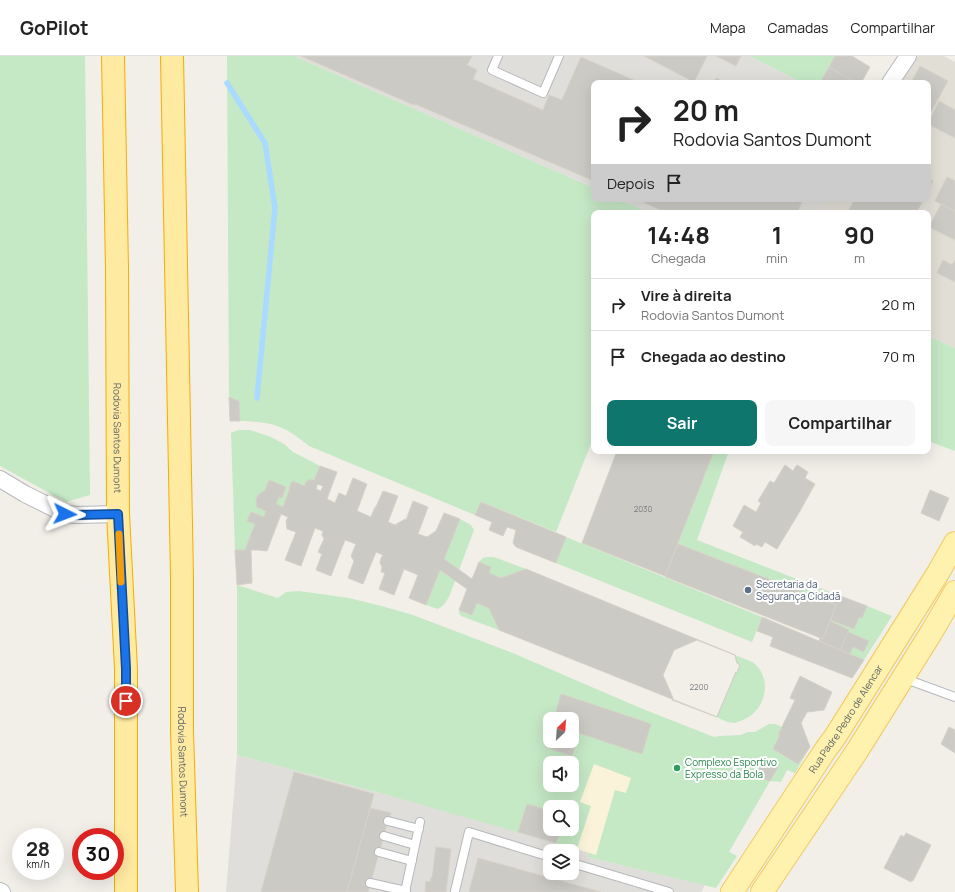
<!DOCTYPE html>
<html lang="pt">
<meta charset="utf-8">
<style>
:root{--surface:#fff;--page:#f6f6f6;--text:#222;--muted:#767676;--line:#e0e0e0;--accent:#0f766e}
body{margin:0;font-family:Manrope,sans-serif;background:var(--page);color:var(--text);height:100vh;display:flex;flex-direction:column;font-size:15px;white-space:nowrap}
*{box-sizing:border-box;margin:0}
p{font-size:13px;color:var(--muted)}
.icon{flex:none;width:22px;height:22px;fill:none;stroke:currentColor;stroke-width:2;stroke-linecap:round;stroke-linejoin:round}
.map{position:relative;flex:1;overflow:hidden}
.drawer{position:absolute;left:591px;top:154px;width:340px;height:244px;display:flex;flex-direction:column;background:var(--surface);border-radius:8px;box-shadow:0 4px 16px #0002}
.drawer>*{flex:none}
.top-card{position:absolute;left:591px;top:24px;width:340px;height:122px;border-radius:8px;box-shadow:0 4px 16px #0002;background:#fff;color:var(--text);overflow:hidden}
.needle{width:26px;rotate:25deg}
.controls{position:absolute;left:543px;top:656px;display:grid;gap:8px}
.controls a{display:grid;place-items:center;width:36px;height:36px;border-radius:8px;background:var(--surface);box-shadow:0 4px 16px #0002;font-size:20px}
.speed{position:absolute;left:12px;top:772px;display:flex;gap:8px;font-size:20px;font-weight:700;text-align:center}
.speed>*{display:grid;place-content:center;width:52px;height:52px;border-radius:50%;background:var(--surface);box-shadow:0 4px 16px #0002;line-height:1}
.speed small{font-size:10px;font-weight:400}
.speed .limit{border:6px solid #d22;background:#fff;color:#111}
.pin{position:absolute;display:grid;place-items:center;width:34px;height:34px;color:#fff;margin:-17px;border:2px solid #fff;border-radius:50%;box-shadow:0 1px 4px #0007}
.me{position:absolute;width:44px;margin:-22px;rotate:93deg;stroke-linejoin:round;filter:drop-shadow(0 0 3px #0008)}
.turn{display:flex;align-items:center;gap:14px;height:84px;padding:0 16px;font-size:18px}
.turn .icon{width:52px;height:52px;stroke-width:2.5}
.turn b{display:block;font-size:28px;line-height:34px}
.then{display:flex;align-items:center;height:38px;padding:0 16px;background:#0003;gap:8px;font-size:15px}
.eta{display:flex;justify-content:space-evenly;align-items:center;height:68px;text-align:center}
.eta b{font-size:24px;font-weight:700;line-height:28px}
.primary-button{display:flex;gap:8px;margin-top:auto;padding:8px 16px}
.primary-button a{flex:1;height:46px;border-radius:8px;background:var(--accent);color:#fff;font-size:16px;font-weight:700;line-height:46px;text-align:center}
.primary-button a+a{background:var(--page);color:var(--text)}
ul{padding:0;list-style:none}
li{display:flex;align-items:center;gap:12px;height:52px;padding:0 16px;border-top:1px solid var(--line)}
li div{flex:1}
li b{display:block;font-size:15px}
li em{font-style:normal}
header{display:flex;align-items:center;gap:24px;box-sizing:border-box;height:56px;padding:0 20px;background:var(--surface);border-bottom:1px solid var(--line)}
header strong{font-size:19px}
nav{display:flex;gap:22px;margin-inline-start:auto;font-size:14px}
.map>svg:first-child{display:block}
</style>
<header>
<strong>GoPilot</strong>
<nav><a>Mapa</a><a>Camadas</a><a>Compartilhar</a></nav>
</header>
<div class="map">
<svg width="955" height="836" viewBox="0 0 955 836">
<rect width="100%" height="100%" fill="#f1efe8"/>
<path fill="#e0deda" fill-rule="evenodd" d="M294 0H749L803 27H594V132Z
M618 143H826L817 157H650Z
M237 699 380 737 456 758 589 797 588 801 705 829 701 836H226ZM550 795H572V817H550Z"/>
<path fill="#e1ded6" d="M918 0H944L955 6V292L928 280V157H817L826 143H928V27H901Z"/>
<path fill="#c5e8c5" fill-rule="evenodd" d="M0 0H85L90 439 66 446 0 410Z
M227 0H294L594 132V143H618L650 157H594V380L556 476 482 446 475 459 309 390C284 369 272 366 240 365L239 345 229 341Z
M749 0H835L820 27H803Z
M928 280 955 292V395L928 385Z
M238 374H250L271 381 284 388 293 396 320 410 314 424H308L305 428V430L292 425 289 431 290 432 283 451 276 448 279 441 282 442 286 431 269 424 265 434 258 439 256 443 257 451 266 455 264 461 251 456 248 465 255 468 245 494H235L231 377Z
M714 395H729L697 484 835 538 832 547 678 488Z
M460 463 471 469 474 474 459 514 444 503Z
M566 481 762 561 752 586 556 507Z
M488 501H494L526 513 501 522 489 517 491 511 479 506 483 502Z
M440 514 455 525C451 535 448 548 438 553L426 549Z
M237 529 278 542 286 536 299 535 349 542 385 551 413 559 515 598 638 651 714 681 720 680 741 679 748 676H755L769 668H775L782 671 778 678 780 679 773 693 798 708 810 691 795 717 787 714 781 726 770 725 729 796 737 800 716 832 588 801 589 797 577 793 380 737 237 699ZM550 663H572V685H550ZM550 707H572V729H550ZM550 751H572V773H550Z
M477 547 489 552 499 574 461 560 459 557V554L472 559Z
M867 550 892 560 864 604 850 598 853 591 865 596 869 585 848 576 830 565 831 564 854 573 859 561 862 562Z
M735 599C741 602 750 604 755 608 773 625 765 655 743 664 741 665 737 666 735 667 729 667 722 664 717 661L736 616H737L740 609 737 607Z"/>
<path fill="#fbf3d9" d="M594 708 631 722 626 737 615 734 596 799 577 793 591 750 580 746Z"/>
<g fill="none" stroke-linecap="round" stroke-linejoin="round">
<path stroke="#aadaff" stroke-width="5.5" d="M227 27 265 87 275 152 257 342"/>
</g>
<path fill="#cccac5" stroke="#d6d1c6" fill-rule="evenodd" d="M301 0H472L467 9 477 14 473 23 543 54 549 39 562 44 581 1 640 27H594V125L415 48 414 49Z
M644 0H707L694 26Z
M716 0H741L736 10Z
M835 0H852L870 11 861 27H857L829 11Z
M920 10 948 25 928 61 931 62 939 45 955 54V82L928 68V27H911Z
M829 11 857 27H820Z
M716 22 726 27H714Z
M947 121 955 125V155L935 145Z
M928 122 933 125 928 135Z
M636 143H803L797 157H668Z
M855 143H924L916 157H847Z
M941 148 955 155V184L929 171Z
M943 204 952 209 955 204V226L937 217Z
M229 341 239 345 240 365H230Z
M617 395H714L665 520 582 487Z
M785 409 793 415 797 409 808 416 805 422 815 428 800 455 777 493 765 486 762 491 756 488 755 490 740 481 743 476 733 470 744 449 756 456 761 447 758 445 770 425 774 427Z
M320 410 337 416 327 443 335 447 339 437 346 440 353 422 367 428 357 455 371 461 375 451H376L383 435 398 440 388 466 395 469 405 463 406 464 413 445 428 451 418 478 427 481 436 475 444 457 460 463 444 503 472 523 479 506 491 511 489 517 501 522 526 513 735 599 737 607 740 609 737 617 736 616 717 661 499 574 489 552 477 547 472 559 459 554 467 533 440 514 426 549 409 542 418 519 404 513 394 539 379 533 385 517 381 516 382 511 380 507 381 502 383 499 376 496 363 528 348 522 354 505 351 500 356 488 345 484 331 520 316 514 322 498 318 496 324 483 322 479 323 475 315 472 301 510 285 504 296 476 287 473 286 465 288 461 281 458 267 495 258 494H251L252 527 237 529 235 494H245L255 468 247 465 251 456 264 461 266 455 257 451 256 443 258 439 265 434 269 424 286 431 282 442 279 441 276 448 283 451 290 432H289L292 425 305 430V428L308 424H314ZM317 428 323 430 321 435 316 433 317 430Z
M930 434 949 442 939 465 921 457Z
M481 446 566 481 556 507 516 491 513 487 516 474 507 471 503 480 489 474 492 466 475 459Z
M678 488 836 549 823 583 666 521 665 520Z
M835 538 867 550 862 562 859 561 854 573 831 564 836 549 832 547Z
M762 561 840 594 864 604 852 622 770 590 773 581 757 575Z
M830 565 849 574 840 594 819 585 820 582 823 583Z
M848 576 869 585 864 596 853 591 850 598 840 594Z
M697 584 735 599 737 607 740 609 737 617 736 616 717 661 672 644 673 642 663 619 674 594Z
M800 620 832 636 824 654 807 656 801 667 810 691 798 708 773 693 780 679H778L795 644 790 642Z
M561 638 651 668 642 698 579 677 572 700 545 691 550 676V685H572V663H554Z
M949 671 955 674V697L941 688Z
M762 705 778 711 770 725 756 720Z
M294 716 374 738 347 836H261Z
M527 748 550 755V773H561L556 787 518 776Z
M370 752 391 757 388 765 368 836H347Z
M906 777 931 789 913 825 912 824 911 826 884 812 901 779 904 781Z
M436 791 451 793 446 836H425L426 825 430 826 431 822H432Z
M478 802 601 836H469Z"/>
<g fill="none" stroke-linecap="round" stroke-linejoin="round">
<defs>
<path id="service" d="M498 0 492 14 543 37 559 0
M903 622 955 641
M388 765 419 773
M384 780 415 789
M379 796 412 805
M572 807 669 836
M370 827 406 835
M455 835 469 776 550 801
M405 836 420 766"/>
<path id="minor" d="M890 27 908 0
M0 423 25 438 65 458 77 459 118 458
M0 835 2 836"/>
<g id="primary">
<path id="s1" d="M732 836 826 693 835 681 938 517 955 487"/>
<path d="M762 836 857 695 931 577 955 536"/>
</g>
<g id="trunk">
<path id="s2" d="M113 0 117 212 118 458 126 613V836"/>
<path id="s3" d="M172 0 182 521V675L187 836"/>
</g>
</defs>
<use href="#service" stroke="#b5b8bc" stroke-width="10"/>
<use href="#minor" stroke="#b5b8bc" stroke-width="18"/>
<use href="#primary" stroke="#f2c960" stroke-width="24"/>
<use href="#trunk" stroke="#f9ab00" stroke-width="24"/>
<use href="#service" stroke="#fff" stroke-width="8"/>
<use href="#minor" stroke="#fff" stroke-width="16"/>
<use href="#primary" stroke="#fff2af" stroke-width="22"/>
<use href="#trunk" stroke="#feeaa1" stroke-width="22"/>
</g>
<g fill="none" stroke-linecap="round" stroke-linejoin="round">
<defs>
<path id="route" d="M65 458 77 459 118 458 126 613V645"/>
</defs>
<use href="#route" stroke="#114b97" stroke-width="10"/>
<use href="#route" stroke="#1a73e8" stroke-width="7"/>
<path stroke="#f59e0b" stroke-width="7" d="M119 478 121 526"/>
</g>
<circle fill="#5c6f8a" stroke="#fff" stroke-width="1.5" cx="748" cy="534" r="4"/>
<circle fill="#2e9e5b" stroke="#fff" stroke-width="1.5" cx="677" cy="712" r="4"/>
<g text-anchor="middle" stroke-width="4" stroke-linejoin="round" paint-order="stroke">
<g font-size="8" fill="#7a7d7f">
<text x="643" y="456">2030</text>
<text x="699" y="634">2200</text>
</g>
<g font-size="10" fill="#5f6368" stroke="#fff">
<text dy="4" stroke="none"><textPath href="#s2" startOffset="382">Rodovia Santos Dumont</textPath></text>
<text dy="4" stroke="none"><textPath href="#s1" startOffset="207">Rua Padre Pedro de Alencar</textPath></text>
<text dy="4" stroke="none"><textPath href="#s3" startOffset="706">Rodovia Santos Dumont</textPath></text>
</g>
<g font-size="10" fill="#4e5e75" stroke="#fff" text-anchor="start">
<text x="756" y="532">Secretaria da<tspan x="756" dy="12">Segurança Cidadã</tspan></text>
</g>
<g font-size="10" fill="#27864d" stroke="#fff" text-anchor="start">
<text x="685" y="710">Complexo Esportivo<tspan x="685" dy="12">Expresso da Bola</tspan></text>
</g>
</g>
</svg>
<div class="controls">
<a><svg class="needle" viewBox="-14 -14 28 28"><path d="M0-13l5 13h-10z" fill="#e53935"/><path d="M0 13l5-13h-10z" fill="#767676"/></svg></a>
<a><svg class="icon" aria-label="sound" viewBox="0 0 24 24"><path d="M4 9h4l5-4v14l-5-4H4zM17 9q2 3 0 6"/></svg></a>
<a><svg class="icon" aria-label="search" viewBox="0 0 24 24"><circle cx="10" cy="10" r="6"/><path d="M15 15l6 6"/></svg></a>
<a><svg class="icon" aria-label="layers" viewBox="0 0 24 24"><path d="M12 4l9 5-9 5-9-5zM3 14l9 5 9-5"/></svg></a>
</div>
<div class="speed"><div>28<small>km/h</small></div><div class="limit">30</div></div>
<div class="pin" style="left:126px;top:645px;background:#d93025"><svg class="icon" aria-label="arrive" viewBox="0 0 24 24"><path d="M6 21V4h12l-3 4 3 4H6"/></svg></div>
<svg class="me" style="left:65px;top:458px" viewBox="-20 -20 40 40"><path d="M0-17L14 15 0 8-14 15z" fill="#1a73e8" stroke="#fff" stroke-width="4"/></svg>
<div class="top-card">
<div class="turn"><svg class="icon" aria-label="right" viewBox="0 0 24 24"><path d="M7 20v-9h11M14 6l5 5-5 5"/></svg><div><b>20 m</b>Rodovia Santos Dumont</div></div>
<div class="then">Depois<svg class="icon" aria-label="arrive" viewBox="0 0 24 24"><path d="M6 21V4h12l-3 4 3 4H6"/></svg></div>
</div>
<section class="drawer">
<div class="eta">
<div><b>14:48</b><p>Chegada</p></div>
<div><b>1</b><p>min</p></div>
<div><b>90</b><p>m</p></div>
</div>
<ul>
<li><svg class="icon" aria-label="right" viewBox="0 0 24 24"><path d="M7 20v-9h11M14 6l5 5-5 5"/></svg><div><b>Vire à direita</b><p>Rodovia Santos Dumont</p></div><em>20 m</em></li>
<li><svg class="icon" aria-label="arrive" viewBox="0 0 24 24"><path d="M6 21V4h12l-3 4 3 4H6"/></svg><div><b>Chegada ao destino</b></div><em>70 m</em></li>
</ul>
<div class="primary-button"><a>Sair</a><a>Compartilhar</a></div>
</section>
</div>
